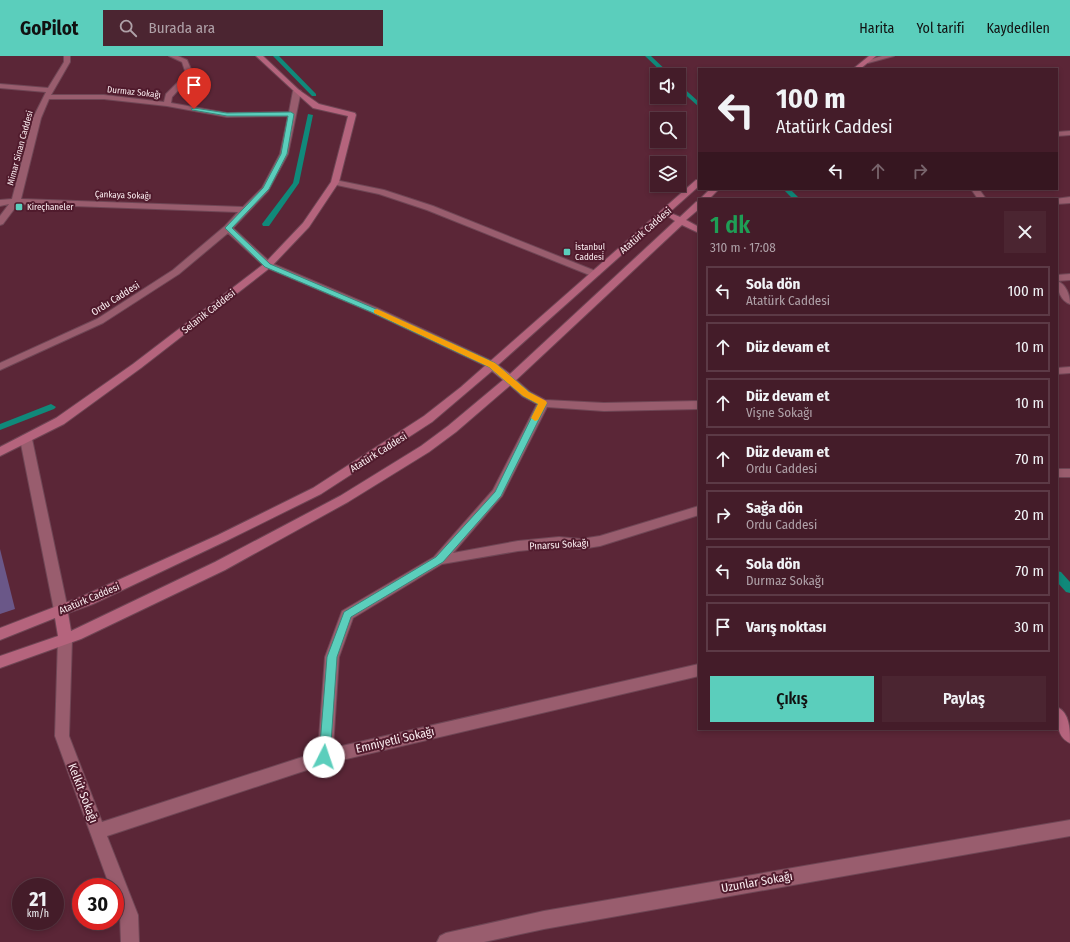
<!DOCTYPE html>
<html lang="tr">
<meta charset="utf-8">
<style>
:root{--surface:#441c29;--page:#4b2531;--text:#f1f3f6;--muted:#afa1a8;--line:#5c3a46;--accent:#5bcebc}
body{margin:0;font-family:"Fira Sans Condensed",sans-serif;background:var(--page);color:var(--text);height:100vh;display:flex;flex-direction:column;font-size:15px;white-space:nowrap}
*{box-sizing:border-box;margin:0}
p{font-size:13px;color:var(--muted)}
.icon{flex:none;width:22px;height:22px;fill:none;stroke:currentColor;stroke-width:2;stroke-linecap:round;stroke-linejoin:round}
.map{position:relative;flex:1;overflow:hidden}
.drawer{position:absolute;left:698px;top:142px;width:360px;height:532px;display:flex;flex-direction:column;background:var(--surface);border-radius:0px;box-shadow:0 2px 6px #0003,0 0 0 1px var(--line)}
.drawer>*{flex:none}
.guide{position:absolute;left:698px;top:12px;width:360px;height:122px;border-radius:0px;box-shadow:0 2px 6px #0003,0 0 0 1px var(--line);background:#441c29;color:var(--text);overflow:hidden}
.tools{position:absolute;left:650px;top:12px;display:grid;gap:8px}
.tools a{display:grid;place-items:center;width:36px;height:36px;border-radius:0px;background:var(--surface);box-shadow:0 2px 6px #0003,0 0 0 1px var(--line);font-size:20px}
.speed{position:absolute;left:12px;top:822px;display:flex;gap:8px;font-size:20px;font-weight:700;text-align:center}
.speed>*{display:grid;place-content:center;width:52px;height:52px;border-radius:50%;background:var(--surface);box-shadow:0 2px 6px #0003,0 0 0 1px var(--line);line-height:1}
.speed small{font-size:10px;font-weight:400}
.speed .limit{border:6px solid #d22;background:#fff;color:#111}
.pin{position:absolute;display:grid;place-items:center;width:34px;height:34px;color:#fff;margin:-41px -17px;border-radius:50% 50% 50% 0;rotate:-45deg;box-shadow:0 0 4px #0007}
.pin .icon{rotate:45deg}
.me{position:absolute;width:44px;margin:-22px;rotate:4deg;stroke-linejoin:round;filter:drop-shadow(0 0 3px #0008)}
.turn{display:flex;align-items:center;gap:14px;height:84px;padding:0 12px;font-size:18px}
.turn .icon{width:52px;height:52px;stroke-width:2.5}
.turn b{display:block;font-size:28px;line-height:34px}
.lanes{display:flex;align-items:center;height:38px;padding:0 12px;background:#0003;justify-content:center;gap:20px;direction:ltr}
.lanes .off{opacity:.35}
.round{display:grid;place-items:center;flex:none;width:42px;height:42px;border-radius:0px;background:var(--page)}
.overview{display:flex;align-items:center;justify-content:space-between;height:68px;padding:0 12px}
h1{font-size:24px;font-weight:600;line-height:30px;color:#1e9e55}
.action{display:flex;gap:8px;margin-top:auto;padding:8px 12px}
.action a{flex:1;height:46px;border-radius:0px;background:var(--accent);color:#111;font-size:16px;font-weight:600;line-height:46px;text-align:center}
.action a+a{background:var(--page);color:var(--text)}
ul{padding:0;list-style:none}
li{display:flex;align-items:center;gap:12px;height:50px;margin:0 8px 6px;padding:0 4px;border:2px solid var(--line);border-radius:0px}
li div{flex:1}
li b{display:block;font-size:15px}
li em{font-style:normal}
header{display:flex;align-items:center;gap:24px;box-sizing:border-box;height:56px;padding:0 20px;background:var(--accent);color:#111}
header strong{font-size:19px}
nav{display:flex;gap:22px;margin-inline-start:auto;font-size:14px}
.search{width:280px;height:36px;background:var(--page);display:flex;align-items:center;gap:10px;box-sizing:border-box;padding:0 14px;border-radius:0px;color:var(--muted);font-size:15px}
.map>svg:first-child{display:block}
</style>
<header>
<strong>GoPilot</strong>
<div class="search"><svg class="icon" aria-label="search" viewBox="0 0 24 24"><circle cx="10" cy="10" r="6"/><path d="M15 15l6 6"/></svg>Burada ara</div>
<nav><a>Harita</a><a>Yol tarifi</a><a>Kaydedilen</a></nav>
</header>
<div class="map">
<svg width="1070" height="886" viewBox="0 0 1070 886">
<rect width="100%" height="100%" fill="#5b2637"/>
<path fill="#6a5788" d="M0 493 15 553 0 558Z"/>
<g fill="none" stroke-linecap="round" stroke-linejoin="round">
<path fill="#10897a" fill-rule="evenodd" d="M273 0H279L316 38V40H312Z
M645 0H651L671 19H665Z
M679 28 699 46V51L679 33Z
M308 58 313 59 299 127 269 170H263L262 168 293 127Z
M783 133H790L800 143H793Z
M51 348 56 351 54 353 0 374V368Z
M1057 515 1061 516 1070 526V537L1066 536 1057 526Z"/>
<defs>
<path id="minor" d="M64 0H70V6L51 39H104L164 46 166 38 186 18 182 6 169 0H178L187 4 193 18 172 41 171 47 227 57 289 56 293 35 297 33 301 35 288 98 268 135 233 172 271 207 377 252 496 307 497 309 496 311H488L371 256 265 211 228 177 179 218 103 267 0 314V307L97 263 173 214 225 170 238 156 18 148 3 168 0 169V160L9 148 0 150V144L12 143 33 62 46 36 0 32V28L48 32 64 6ZM49 43H104L167 50 227 61 288 60 280 98 262 132 243 151 21 143 41 62Z
M882 0H894L868 7 865 5Z
M1070 75V79L1057 80V76Z
M332 124H335L384 134 433 150 598 216 600 218 595 221 592 220 427 154 379 138 332 128Z
M971 133H979L986 143H978Z
M1070 141V147L1057 148V143H1055Z
M1070 218V224L1057 225V219Z
M1057 225C1066 228 1070 239 1070 248 1061 245 1057 234 1057 225Z
M1070 311V317L1057 318V312Z
M510 321 514 322 530 336 545 344 604 347 699 345V353L604 355 547 351 502 440 453 497 518 485 559 481 581 483 600 480 699 450V459L600 490 581 493 559 491 518 495 442 508 353 562 339 601 333 692 699 608V620L325 708 107 780 138 859 139 886H121L120 859 115 844V831H110L55 680 58 583 60 579 65 577 70 579 72 583 69 680 102 766 318 696 325 601 342 555 434 501 493 434 537 348 522 340 506 326 505 324Z
M26 379 30 380 32 383 68 554 66 558 61 559 56 558 54 554 20 383 22 380Z
M1057 413H1070V421H1057Z
M1070 764V780L544 873 484 886H437L440 880 446 877 544 855Z"/>
<path id="secondary" d="M256 0H263L299 34 319 48 355 57 356 59 339 126 309 171 271 211 141 312 64 368 0 400V391L56 362 133 308 265 207 303 167 331 126 348 60 313 52 295 36Z
M869 0H876L860 13H853Z
M696 124H699V130L498 309 510 318 675 165 669 161 670 159 673 158 680 161 696 146 699 145V153L686 164 699 171V177L682 169 514 326 456 376 429 396 348 446 225 514 81 583 0 612V600L58 580 55 562 0 584V572L83 540 218 479 313 432 424 360 461 331ZM492 315 503 324 448 370 421 390 340 440 215 506 71 575 68 557 93 548 226 485 321 438 432 366Z
M710 133H719L709 143H700Z
M1057 651C1070 657 1070 674 1070 687 1056 681 1057 664 1057 651Z"/>
</defs>
<use href="#minor" stroke="#6f4655" stroke-width="2"/>
<use href="#secondary" stroke="#6f4655" stroke-width="2"/>
<use href="#minor" fill="#995d6e" fill-rule="evenodd"/>
<use href="#secondary" fill="#b5647d" fill-rule="evenodd"/>
</g>
<path fill="#5bcebc" stroke="#3b867a" d="M194 52 227 57 291 56 294 58 287 98 269 133 232 172 270 208 376 253 495 307 529 336 547 347 501 440 443 506 351 561 337 601 330 701 329 705 324 706 320 705 319 701 327 601 344 556 436 501 495 436 538 348 523 340 489 311 371 256 265 211 225 172 263 132 281 98 288 60H227L192 54 191 53Z"/>
<path fill="#f59e0b" d="M377 253 495 307 529 336 546 345 547 347 538 364 535 365 531 362 538 348 523 340 489 311 374 257V254Z"/>
<g fill="#5bcebc" stroke="#501b2d" stroke-width="1.5">
<rect x="15" y="147" width="8" height="8" rx="2"/>
<rect x="563" y="192" width="8" height="8" rx="2"/>
</g>
<g text-anchor="middle" stroke-width="4" stroke-linejoin="round" paint-order="stroke">
<g font-size="9" fill="#fbedf0" stroke="#501b2d">
<text transform="translate(134 36) rotate(6)" y="3">Durmaz Sokağı</text>
<text transform="translate(20 92) rotate(-75)" y="3">Mimar Sinan Caddesi</text>
<text transform="translate(123 139) rotate(2)" y="3">Çankaya Sokağı</text>
</g>
<g font-size="9" fill="#fbedf0" stroke="#501b2d" text-anchor="start">
<text x="27" y="154">Kireçhaneler</text>
<text x="575" y="194">İstanbul<tspan x="575" dy="10">Caddesi̇</tspan></text>
</g>
<g font-size="10" fill="#fbedf0" stroke="#501b2d">
<text transform="translate(645 174) rotate(-41)" y="4">Atatürk Caddesi</text>
<text transform="translate(115 242) rotate(-32)" y="4">Ordu Caddesi</text>
<text transform="translate(208 255) rotate(-38)" y="4">Selanik Caddesi</text>
<text transform="translate(378 396) rotate(-32)" y="4">Atatürk Caddesi</text>
<text transform="translate(559 488) rotate(-3)" y="4">Pınarsu Sokağı</text>
<text transform="translate(89 542) rotate(-23)" y="4">Atatürk Caddesi</text>
</g>
<g font-size="12" fill="#fbedf0" stroke="#501b2d">
<text transform="translate(395 684) rotate(-13)" y="4">Emniyetli Sokağı</text>
<text transform="translate(83 737) rotate(69)" y="4">Kelkit Sokağı</text>
<text transform="translate(757 826) rotate(-10)" y="4">Uzunlar Sokağı</text>
</g>
</g>
</svg>
<div class="tools">
<a><svg class="icon" aria-label="sound" viewBox="0 0 24 24"><path d="M4 9h4l5-4v14l-5-4H4zM17 9q2 3 0 6"/></svg></a>
<a><svg class="icon" aria-label="search" viewBox="0 0 24 24"><circle cx="10" cy="10" r="6"/><path d="M15 15l6 6"/></svg></a>
<a><svg class="icon" aria-label="layers" viewBox="0 0 24 24"><path d="M12 4l9 5-9 5-9-5zM3 14l9 5 9-5"/></svg></a>
</div>
<div class="speed"><div>21<small>km/h</small></div><div class="limit">30</div></div>
<div class="pin" style="left:194px;top:53px;background:#d93025"><svg class="icon" aria-label="arrive" viewBox="0 0 24 24"><path d="M6 21V4h12l-3 4 3 4H6"/></svg></div>
<svg class="me" style="left:324px;top:701px" viewBox="-20 -20 40 40"><circle r="19" fill="#fff"/><path d="M0-13L10 11 0 6-10 11z" fill="#5bcebc"/></svg>
<div class="guide">
<div class="turn"><svg class="icon" aria-label="left" viewBox="0 0 24 24"><path d="M17 20v-9H6M10 6l-5 5 5 5"/></svg><div><b>100 m</b>Atatürk Caddesi</div></div>
<div class="lanes"><svg class="icon" aria-label="left" viewBox="0 0 24 24"><path d="M17 20v-9H6M10 6l-5 5 5 5"/></svg><svg class="icon off" aria-label="ahead" viewBox="0 0 24 24"><path d="M12 20V5M6 11l6-6 6 6"/></svg><svg class="icon off" aria-label="right" viewBox="0 0 24 24"><path d="M7 20v-9h11M14 6l5 5-5 5"/></svg></div>
</div>
<section class="drawer">
<div class="overview"><div><h1>1 dk</h1><p>310 m · 17:08</p></div><a class="round"><svg class="icon" aria-label="close" viewBox="0 0 24 24"><path d="M6 6l12 12M18 6L6 18"/></svg></a></div>
<ul>
<li><svg class="icon" aria-label="left" viewBox="0 0 24 24"><path d="M17 20v-9H6M10 6l-5 5 5 5"/></svg><div><b>Sola dön</b><p>Atatürk Caddesi</p></div><em>100 m</em></li>
<li><svg class="icon" aria-label="ahead" viewBox="0 0 24 24"><path d="M12 20V5M6 11l6-6 6 6"/></svg><div><b>Düz devam et</b></div><em>10 m</em></li>
<li><svg class="icon" aria-label="ahead" viewBox="0 0 24 24"><path d="M12 20V5M6 11l6-6 6 6"/></svg><div><b>Düz devam et</b><p>Vişne Sokağı</p></div><em>10 m</em></li>
<li><svg class="icon" aria-label="ahead" viewBox="0 0 24 24"><path d="M12 20V5M6 11l6-6 6 6"/></svg><div><b>Düz devam et</b><p>Ordu Caddesi</p></div><em>70 m</em></li>
<li><svg class="icon" aria-label="right" viewBox="0 0 24 24"><path d="M7 20v-9h11M14 6l5 5-5 5"/></svg><div><b>Sağa dön</b><p>Ordu Caddesi</p></div><em>20 m</em></li>
<li><svg class="icon" aria-label="left" viewBox="0 0 24 24"><path d="M17 20v-9H6M10 6l-5 5 5 5"/></svg><div><b>Sola dön</b><p>Durmaz Sokağı</p></div><em>70 m</em></li>
<li><svg class="icon" aria-label="arrive" viewBox="0 0 24 24"><path d="M6 21V4h12l-3 4 3 4H6"/></svg><div><b>Varış noktası</b></div><em>30 m</em></li>
</ul>
<div class="action"><a>Çıkış</a><a>Paylaş</a></div>
</section>
</div>
